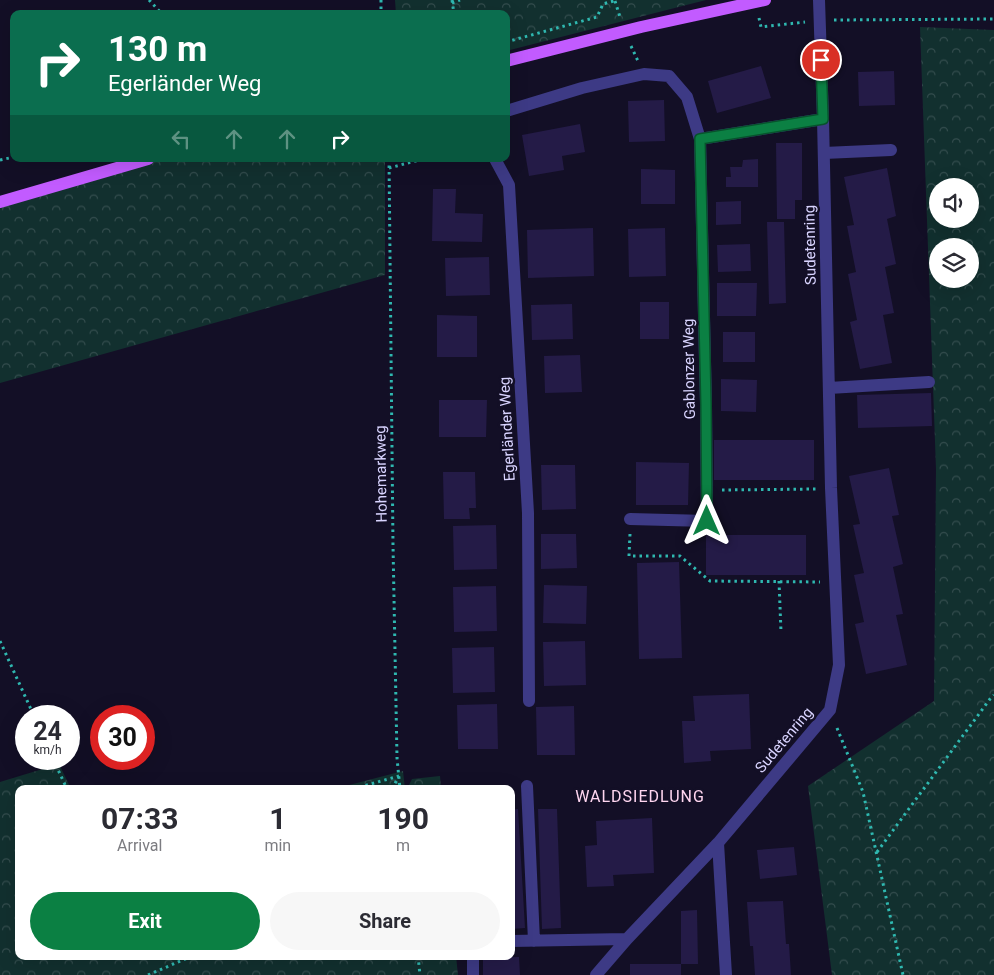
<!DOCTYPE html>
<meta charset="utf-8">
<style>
:root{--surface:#fff;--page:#f7f7f7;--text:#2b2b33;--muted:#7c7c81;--accent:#0b8043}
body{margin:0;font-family:Roboto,sans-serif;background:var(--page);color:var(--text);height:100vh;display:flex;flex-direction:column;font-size:19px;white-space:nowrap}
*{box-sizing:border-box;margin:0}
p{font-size:16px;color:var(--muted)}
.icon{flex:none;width:28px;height:28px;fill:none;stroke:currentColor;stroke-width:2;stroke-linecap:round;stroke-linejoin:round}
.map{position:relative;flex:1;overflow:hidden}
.sheet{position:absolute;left:15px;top:785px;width:500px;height:175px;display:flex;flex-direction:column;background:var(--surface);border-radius:10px;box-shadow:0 5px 20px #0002}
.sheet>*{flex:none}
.hud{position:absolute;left:10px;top:10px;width:500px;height:152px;border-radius:10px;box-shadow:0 5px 20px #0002;background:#0b6e4f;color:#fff;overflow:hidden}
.controls{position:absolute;left:929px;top:178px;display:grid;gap:10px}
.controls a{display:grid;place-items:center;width:50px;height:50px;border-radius:50%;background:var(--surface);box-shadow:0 5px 20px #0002;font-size:25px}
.speed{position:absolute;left:15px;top:705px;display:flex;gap:10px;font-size:25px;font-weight:700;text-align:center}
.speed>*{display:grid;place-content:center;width:65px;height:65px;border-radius:50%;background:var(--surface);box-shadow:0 5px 20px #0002;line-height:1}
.speed small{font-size:12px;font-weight:400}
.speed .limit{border:8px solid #d22;background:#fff;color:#111}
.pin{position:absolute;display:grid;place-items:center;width:42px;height:42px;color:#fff;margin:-21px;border:2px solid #fff;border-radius:50%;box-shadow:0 1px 5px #0007}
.me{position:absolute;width:55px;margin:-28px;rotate:0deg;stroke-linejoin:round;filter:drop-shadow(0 0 4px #0008)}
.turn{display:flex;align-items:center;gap:18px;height:105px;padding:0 15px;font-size:22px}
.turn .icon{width:65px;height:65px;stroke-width:2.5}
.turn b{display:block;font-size:35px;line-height:42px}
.lanes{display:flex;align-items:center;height:48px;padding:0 15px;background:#0003;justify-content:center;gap:25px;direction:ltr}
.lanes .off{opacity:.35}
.eta{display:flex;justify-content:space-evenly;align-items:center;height:85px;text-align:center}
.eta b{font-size:30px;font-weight:700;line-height:35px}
.primary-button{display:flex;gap:10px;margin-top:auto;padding:10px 15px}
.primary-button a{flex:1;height:58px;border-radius:30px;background:var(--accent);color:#fff;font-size:20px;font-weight:700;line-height:58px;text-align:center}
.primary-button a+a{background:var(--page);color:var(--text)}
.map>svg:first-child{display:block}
</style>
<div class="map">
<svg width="994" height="975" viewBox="0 0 994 975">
<defs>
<pattern id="forest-crowns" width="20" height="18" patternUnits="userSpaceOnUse" patternTransform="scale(1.25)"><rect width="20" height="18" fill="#12302f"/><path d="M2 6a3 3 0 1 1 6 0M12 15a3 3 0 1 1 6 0" fill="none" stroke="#344d4e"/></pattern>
</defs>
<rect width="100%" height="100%" fill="#130f26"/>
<path fill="url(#forest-crowns)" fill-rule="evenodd" d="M395 0H706L506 51V14H396Z
M920 27 994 30V975H832L808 786 934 701 936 469ZM938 186H970V219H938ZM938 246H970V279H938Z
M148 159H385V275L0 383V202Z
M59 764 71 789H19V956H456L458 975H0V782Z
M403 771 405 789H334Z
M440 776 441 789H407L412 779Z"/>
<path fill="#241b47" d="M761 66 771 98 717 113 708 81Z
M894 71 895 105 859 106 858 72Z
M664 100 665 141 629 142 628 101Z
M580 124 585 152 562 156 564 170 529 176 522 135Z
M776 143H802V200H795V219H777Z
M758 159V187H726V177H731L730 167H742L743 160Z
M887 168 896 216 887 219 896 264 885 267 894 313 883 315 892 363 860 369 850 322 857 320 848 274 856 272 847 226 854 225 844 177Z
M641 169 675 170V204H641Z
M433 189H456L455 213 483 214 482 242 432 241Z
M741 201V224L716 225V202Z
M767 222H784L786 303 769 304Z
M593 228 594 276 528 278 527 230Z
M665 228 666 276 629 277 628 229Z
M750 244 751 271 718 272 717 245Z
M489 257 490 295 446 296 445 258Z
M717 283H757L756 316H717Z
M640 302H669V339H640Z
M572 304 573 339 532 340 531 305Z
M437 315 477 316V357H437Z
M723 332H755V362H723Z
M580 355 582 392 545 393 544 356Z
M721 379 757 380 756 412 721 411Z
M931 393 932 426 858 428 857 395Z
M439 400H487L486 437H439Z
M714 440H814V480H714Z
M636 462 689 463 688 505H636Z
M541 465H575L576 509 542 510Z
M889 468 899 515 892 516 903 564 893 567 903 614 896 615 907 665 866 674 855 624 864 622 854 575 864 573 853 525 860 524 849 476Z
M443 472H475L476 508H469L470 519H444Z
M496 525 497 569 454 570 453 526Z
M541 534H576L577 568 541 569Z
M706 535H806V575H706Z
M679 562 682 658 639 659 637 563Z
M544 585 587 586 586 624 543 623Z
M496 586 497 631 454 632 453 587Z
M585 641 586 685 544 686 543 642Z
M494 647 495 692 453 693 452 648Z
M749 694 751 749 710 751 711 761 684 763 682 721H695L693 696Z
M497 704 498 749H458L457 705Z
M574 706 575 755H537L536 707Z
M518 809 525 928 511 929V810Z
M538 809H557L561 928 542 929Z
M652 818 654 873 613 875 614 886 587 887 585 846 597 845 596 821Z
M794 847 797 875 760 879 757 850Z
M783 901 786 944H789L791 975H755L753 946H750L747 902Z
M697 910 698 964H681V911Z
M519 957 520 975H483V958Z
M630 964H681V975H630Z"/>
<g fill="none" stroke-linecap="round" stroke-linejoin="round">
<path stroke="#2fb8b0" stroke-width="3" stroke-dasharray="2.5 4" stroke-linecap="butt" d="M149 0 162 14
M381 0V14
M452 0 454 14
M615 1 620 17
M452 3 460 0
M759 18 761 27 805 22
M834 20 994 19
M506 42 597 17 603 4 617 0
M631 46 638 61
M389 159 393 545 397 758 400 789
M0 160 14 157
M389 168 423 159
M722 490 816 489
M630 534 629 556H680L710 581 820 582
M779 581 781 632
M0 641 34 716
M837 728 863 792 903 975
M53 759 67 789
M353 789 399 776
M392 789 399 776
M877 852 990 699 994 695
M418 956 420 975
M148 975 192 956"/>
<path stroke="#3d3a85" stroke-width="12" d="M506 111 582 88 644 74 669 76 687 97 700 139 823 119
M824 153 891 150
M495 159 509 185 528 513 529 701
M829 388 929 382
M630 519 707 521 706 405 700 139
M527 786 534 941
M718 843 830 710 839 665 831 488 823 119 819 0
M511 941 627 939
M473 975V956
M596 975 627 939 718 843 726 975"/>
<path stroke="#c25bff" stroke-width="12" d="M506 61 641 27 765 0
M0 202 148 159"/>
</g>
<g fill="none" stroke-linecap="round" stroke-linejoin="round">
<defs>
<path id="route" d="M707 521 706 404 700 139 823 119 821 60"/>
</defs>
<use href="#route" stroke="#07532c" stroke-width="12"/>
<use href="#route" stroke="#0b8043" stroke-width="9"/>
</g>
<g text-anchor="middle" stroke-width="5" stroke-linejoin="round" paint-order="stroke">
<g font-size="15" fill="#d9d4ff" stroke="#130f26">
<text transform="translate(810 245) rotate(-91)" y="5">Sudetenring</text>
<text transform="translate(689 369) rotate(-91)" y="5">Gablonzer Weg</text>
<text transform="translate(507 429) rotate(-93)" y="5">Egerländer Weg</text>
<text transform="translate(381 474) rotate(-91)" y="5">Hohemarkweg</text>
<text transform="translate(784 740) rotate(-50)" y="5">Sudetenring</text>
</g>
<g font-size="16" letter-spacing="1" fill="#ffd6f0" stroke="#130f26">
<text x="640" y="802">WALDSIEDLUNG</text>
</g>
</g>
</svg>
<div class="controls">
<a><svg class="icon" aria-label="sound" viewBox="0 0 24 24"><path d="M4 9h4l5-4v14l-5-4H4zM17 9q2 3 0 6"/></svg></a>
<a><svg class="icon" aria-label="layers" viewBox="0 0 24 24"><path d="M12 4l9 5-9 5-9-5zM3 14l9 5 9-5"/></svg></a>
</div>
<div class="speed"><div>24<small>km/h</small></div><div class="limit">30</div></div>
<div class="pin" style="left:821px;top:60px;background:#d93025"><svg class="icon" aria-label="arrive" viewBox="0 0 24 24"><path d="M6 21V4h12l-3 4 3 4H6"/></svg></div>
<svg class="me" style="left:707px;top:521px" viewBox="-20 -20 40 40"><path d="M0-17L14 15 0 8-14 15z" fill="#0b8043" stroke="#fff" stroke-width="4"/></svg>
<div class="hud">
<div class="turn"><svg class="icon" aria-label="right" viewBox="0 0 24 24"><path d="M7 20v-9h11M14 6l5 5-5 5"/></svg><div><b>130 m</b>Egerländer Weg</div></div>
<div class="lanes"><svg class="icon off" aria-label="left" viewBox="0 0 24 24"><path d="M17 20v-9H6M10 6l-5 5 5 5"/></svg><svg class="icon off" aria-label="ahead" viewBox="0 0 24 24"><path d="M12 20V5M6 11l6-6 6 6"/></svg><svg class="icon off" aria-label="ahead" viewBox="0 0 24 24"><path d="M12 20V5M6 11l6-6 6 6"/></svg><svg class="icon" aria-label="right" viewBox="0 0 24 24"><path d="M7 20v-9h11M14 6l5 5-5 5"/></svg></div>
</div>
<section class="sheet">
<div class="eta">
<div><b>07:33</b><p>Arrival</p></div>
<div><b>1</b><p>min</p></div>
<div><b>190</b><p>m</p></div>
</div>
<div class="primary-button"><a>Exit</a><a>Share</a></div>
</section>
</div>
